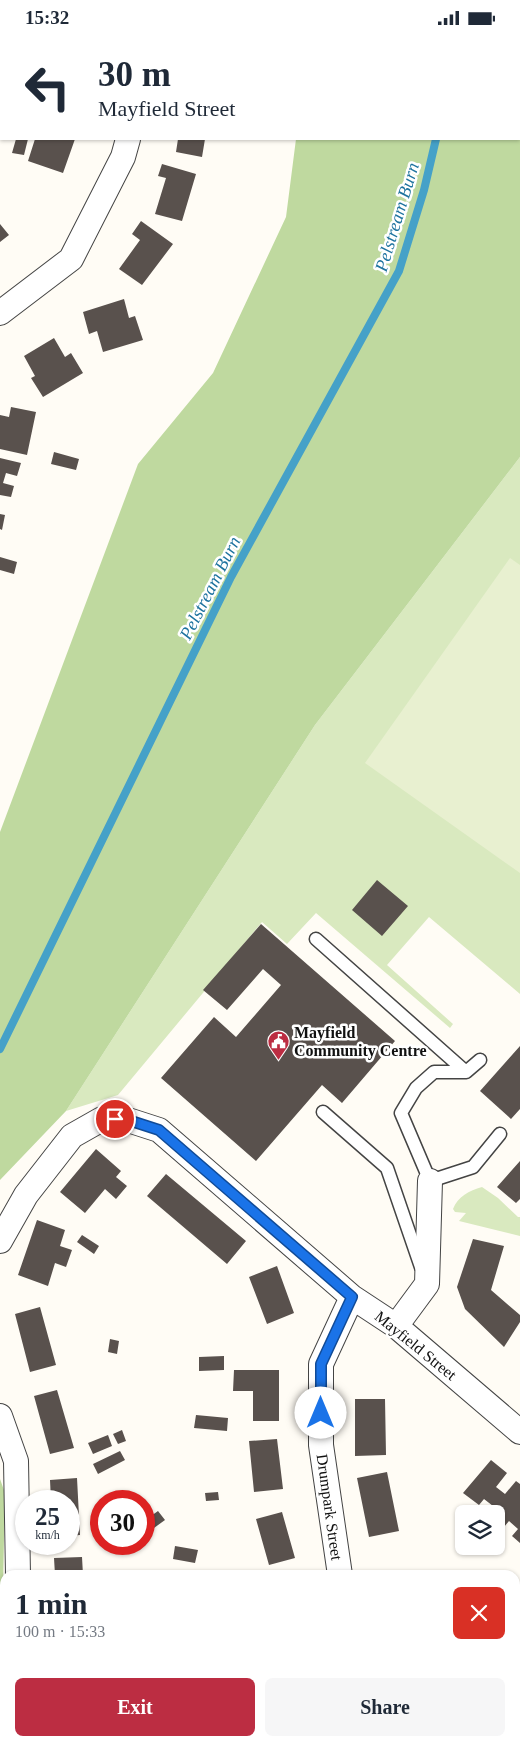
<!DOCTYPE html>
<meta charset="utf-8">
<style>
:root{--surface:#fff;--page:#f6f6f7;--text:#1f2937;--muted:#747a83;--accent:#bc2d42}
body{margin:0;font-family:Georgia,serif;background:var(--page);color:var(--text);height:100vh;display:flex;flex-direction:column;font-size:19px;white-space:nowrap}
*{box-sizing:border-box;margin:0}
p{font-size:16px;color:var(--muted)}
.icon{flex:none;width:28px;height:28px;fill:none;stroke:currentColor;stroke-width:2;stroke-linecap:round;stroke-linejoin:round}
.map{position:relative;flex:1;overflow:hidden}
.details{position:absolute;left:0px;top:1535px;width:520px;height:176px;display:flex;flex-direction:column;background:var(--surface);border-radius:15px 15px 0 0;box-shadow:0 1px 4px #0004}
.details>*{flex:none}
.banner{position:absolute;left:0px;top:0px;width:520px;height:105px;box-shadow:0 1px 4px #0004;background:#fff;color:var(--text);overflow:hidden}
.buttons{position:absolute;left:455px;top:1470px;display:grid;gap:10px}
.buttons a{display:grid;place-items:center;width:50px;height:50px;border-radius:8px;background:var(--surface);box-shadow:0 1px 4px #0004;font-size:25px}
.speed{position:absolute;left:15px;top:1455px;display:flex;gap:10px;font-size:25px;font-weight:700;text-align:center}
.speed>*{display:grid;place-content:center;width:65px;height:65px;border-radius:50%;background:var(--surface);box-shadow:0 1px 4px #0004;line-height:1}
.speed small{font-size:12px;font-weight:400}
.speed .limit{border:8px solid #d22;background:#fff;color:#111}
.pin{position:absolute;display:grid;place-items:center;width:42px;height:42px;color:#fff;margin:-21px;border:2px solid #fff;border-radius:50%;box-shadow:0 1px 5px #0007}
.me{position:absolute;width:55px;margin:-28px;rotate:0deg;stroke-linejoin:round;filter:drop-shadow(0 0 4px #0008)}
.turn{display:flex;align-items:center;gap:18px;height:105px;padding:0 15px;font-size:22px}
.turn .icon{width:65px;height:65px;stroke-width:2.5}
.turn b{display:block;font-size:35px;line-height:42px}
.round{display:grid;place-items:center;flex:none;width:52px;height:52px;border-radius:8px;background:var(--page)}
.overview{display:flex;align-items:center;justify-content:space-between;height:85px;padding:0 15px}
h1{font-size:30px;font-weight:700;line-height:38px}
.primary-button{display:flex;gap:10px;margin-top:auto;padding:10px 15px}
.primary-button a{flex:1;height:58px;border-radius:8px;background:var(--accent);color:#fff;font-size:20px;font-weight:700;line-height:58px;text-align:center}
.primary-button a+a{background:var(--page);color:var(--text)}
.status{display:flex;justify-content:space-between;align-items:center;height:35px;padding:0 25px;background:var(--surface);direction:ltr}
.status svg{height:14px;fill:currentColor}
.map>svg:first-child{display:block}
</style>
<div class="status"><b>15:32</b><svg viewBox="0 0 49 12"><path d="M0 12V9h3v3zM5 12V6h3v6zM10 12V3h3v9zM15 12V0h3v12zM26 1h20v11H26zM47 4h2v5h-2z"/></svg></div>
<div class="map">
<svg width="520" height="1711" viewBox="0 0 520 1711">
<rect width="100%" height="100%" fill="#fffcf5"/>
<path fill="#d9e9bf" d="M520 422V959L429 882 387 930 453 989 450 993 316 878 287 909 262 887 118 1060 66 1076 315 690Z
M482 1152 498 1163 518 1182H520V1201L459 1186 466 1178 455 1177 453 1174C458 1161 469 1156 482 1152Z"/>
<path fill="#bfd99f" d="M308 0H520V422L315 690 66 1076 0 1145V797L138 429 213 338 286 182 296 104H519V1Z
M0 1444 5 1458 0 1691Z"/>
<path fill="#e8f0d0" d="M510 523 520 530V838L365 728Z"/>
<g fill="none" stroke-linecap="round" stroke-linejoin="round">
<path stroke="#45a1c8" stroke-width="8" d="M451 0 452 1
M0 1014 231 542 399 236 424 155 436 104"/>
</g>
<path fill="#59514d" d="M16 104H28L24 120 12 118Z
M35 104H75L63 138 28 126Z
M178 104H205L202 122 176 117Z
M162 129 196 139 182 186 155 179 166 143 158 141Z
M141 186 173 209 142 250 119 234 140 205 132 199Z
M0 189 9 200 0 207Z
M124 264 129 283 135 281 143 305 103 317 97 296 89 299 83 277Z
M54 303 65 322 71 318 83 338 43 362 31 343 35 341 24 321Z
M11 372 36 377 27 420 0 414V380L9 382Z
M54 417 79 424 76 435 51 429Z
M0 423 21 428 17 441 6 438 3 448 14 451 11 462 0 460Z
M0 479 5 480 2 495 0 494Z
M0 522 17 527 14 539 0 535Z
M377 845 408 871 382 901 352 875Z
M261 889 395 1006 342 1068 322 1050 256 1126 161 1043 214 982 236 1002 281 950 263 934 227 975 203 955Z
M520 1011V1074L511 1084 480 1056Z
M96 1114 121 1136 116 1142 127 1151 116 1164 105 1154 85 1178 60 1157Z
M520 1126V1164L516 1168 497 1152Z
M166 1139 246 1206 227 1229 147 1161Z
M37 1185 65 1195 60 1211 72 1215 66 1232 55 1228 48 1251 18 1240Z
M82 1200 99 1211 94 1219 77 1207Z
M473 1204 504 1211 491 1255 520 1280V1287L504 1312 465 1274 457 1252Z
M277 1231 294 1278 267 1289 249 1242Z
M40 1272 56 1330 30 1337 15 1279Z
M110 1304 119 1306 117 1319 108 1317Z
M224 1321V1335L199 1336V1322Z
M234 1335H279V1386H253V1356H233Z
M57 1355 74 1413 50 1419 34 1361Z
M355 1364H385L386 1420 355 1421Z
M196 1380 228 1383 227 1396 194 1393Z
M122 1395 126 1406 118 1409 113 1399Z
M108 1400 112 1411 93 1419 88 1408Z
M277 1404 283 1454 254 1457 249 1406Z
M120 1416 125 1425 98 1439 93 1429Z
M491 1425 507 1438 496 1452 505 1459 516 1446 520 1449V1508L512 1501 518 1494 509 1486 504 1492 496 1486V1479H486L493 1471 484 1464 479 1470 463 1458Z
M387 1437 399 1496 369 1502 357 1443Z
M77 1443 80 1500 69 1501V1466H51L50 1445Z
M218 1457 219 1465 206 1466 205 1458Z
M158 1476 165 1485 147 1498 144 1493V1486Z
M282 1477 295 1523 269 1530 256 1484Z
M175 1511 198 1515 195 1528 173 1524Z
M82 1522 83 1540H55L54 1523Z
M515 1577 520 1582V1586L515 1592Z
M309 1706H352L353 1711H294Z
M459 1706H507L502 1711H464Z"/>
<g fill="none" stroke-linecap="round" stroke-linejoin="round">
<defs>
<path id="lane" d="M316 904 466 1037
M480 1025 466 1037H434L416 1053 401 1078 430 1146 473 1132 500 1099
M323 1077 387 1133 421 1232"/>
<path id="street" d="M144 1V0
M0 278 71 224 123 122 128 104
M0 1206 26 1160 72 1101 102 1084H125L159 1095 352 1262 396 1291 520 1397
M396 1291 427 1249 430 1146
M0 1381 16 1426 18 1540
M340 1540 321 1410V1329L352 1262
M26 1706 27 1711
M99 1711 115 1706"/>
</defs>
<use href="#lane" stroke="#444" stroke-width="15"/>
<use href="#street" stroke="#444" stroke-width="26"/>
<use href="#lane" stroke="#fff" stroke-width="12"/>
<use href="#street" stroke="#fff" stroke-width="24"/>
</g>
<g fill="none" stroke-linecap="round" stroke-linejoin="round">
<defs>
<path id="route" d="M115 1084H125L159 1095 352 1262 321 1329V1378"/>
</defs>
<use href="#route" stroke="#114b97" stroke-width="12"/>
<use href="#route" stroke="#1a73e8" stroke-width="9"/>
</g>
<defs>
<symbol id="civic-pin" viewBox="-11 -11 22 30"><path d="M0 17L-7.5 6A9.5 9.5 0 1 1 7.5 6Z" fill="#bc2d42" stroke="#fff"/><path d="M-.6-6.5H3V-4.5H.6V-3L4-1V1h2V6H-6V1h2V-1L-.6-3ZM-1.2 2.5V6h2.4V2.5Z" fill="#fff"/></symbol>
</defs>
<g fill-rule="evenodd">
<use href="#civic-pin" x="266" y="994" width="25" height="34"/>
</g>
<g text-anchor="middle" stroke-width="5" stroke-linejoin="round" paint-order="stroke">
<g font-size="16" font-weight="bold" fill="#111" stroke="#fff" text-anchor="start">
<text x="294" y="1003">Mayfield<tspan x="294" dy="18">Community Centre</tspan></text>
</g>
<g font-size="16" fill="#111" stroke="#fff">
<text transform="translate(416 1310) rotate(39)" y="6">Mayfield Street</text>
<text transform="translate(330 1472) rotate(82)" y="6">Drumpark Street</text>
</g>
<g font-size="18" font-style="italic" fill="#1e739f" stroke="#fff">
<text transform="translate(397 182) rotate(-73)" y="6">Pelstream Burn</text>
<text transform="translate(210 553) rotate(-63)" y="6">Pelstream Burn</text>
</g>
</g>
</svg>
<div class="buttons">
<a><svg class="icon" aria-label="layers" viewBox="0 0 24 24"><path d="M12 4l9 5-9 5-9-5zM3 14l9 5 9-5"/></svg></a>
</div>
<div class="speed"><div>25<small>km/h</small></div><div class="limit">30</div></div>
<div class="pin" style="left:115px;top:1084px;background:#d93025"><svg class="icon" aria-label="arrive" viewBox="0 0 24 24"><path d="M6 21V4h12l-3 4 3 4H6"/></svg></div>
<svg class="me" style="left:321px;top:1378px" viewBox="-20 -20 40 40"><circle r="19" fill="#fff"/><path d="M0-13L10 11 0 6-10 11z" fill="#1a73e8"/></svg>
<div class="banner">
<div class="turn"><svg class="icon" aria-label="left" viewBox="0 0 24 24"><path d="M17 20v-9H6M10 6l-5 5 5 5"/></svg><div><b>30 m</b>Mayfield Street</div></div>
</div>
<section class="details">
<div class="overview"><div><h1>1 min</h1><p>100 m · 15:33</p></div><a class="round" style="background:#d93025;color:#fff"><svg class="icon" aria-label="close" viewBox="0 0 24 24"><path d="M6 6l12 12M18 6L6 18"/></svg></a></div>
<div class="primary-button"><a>Exit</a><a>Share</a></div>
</section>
</div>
